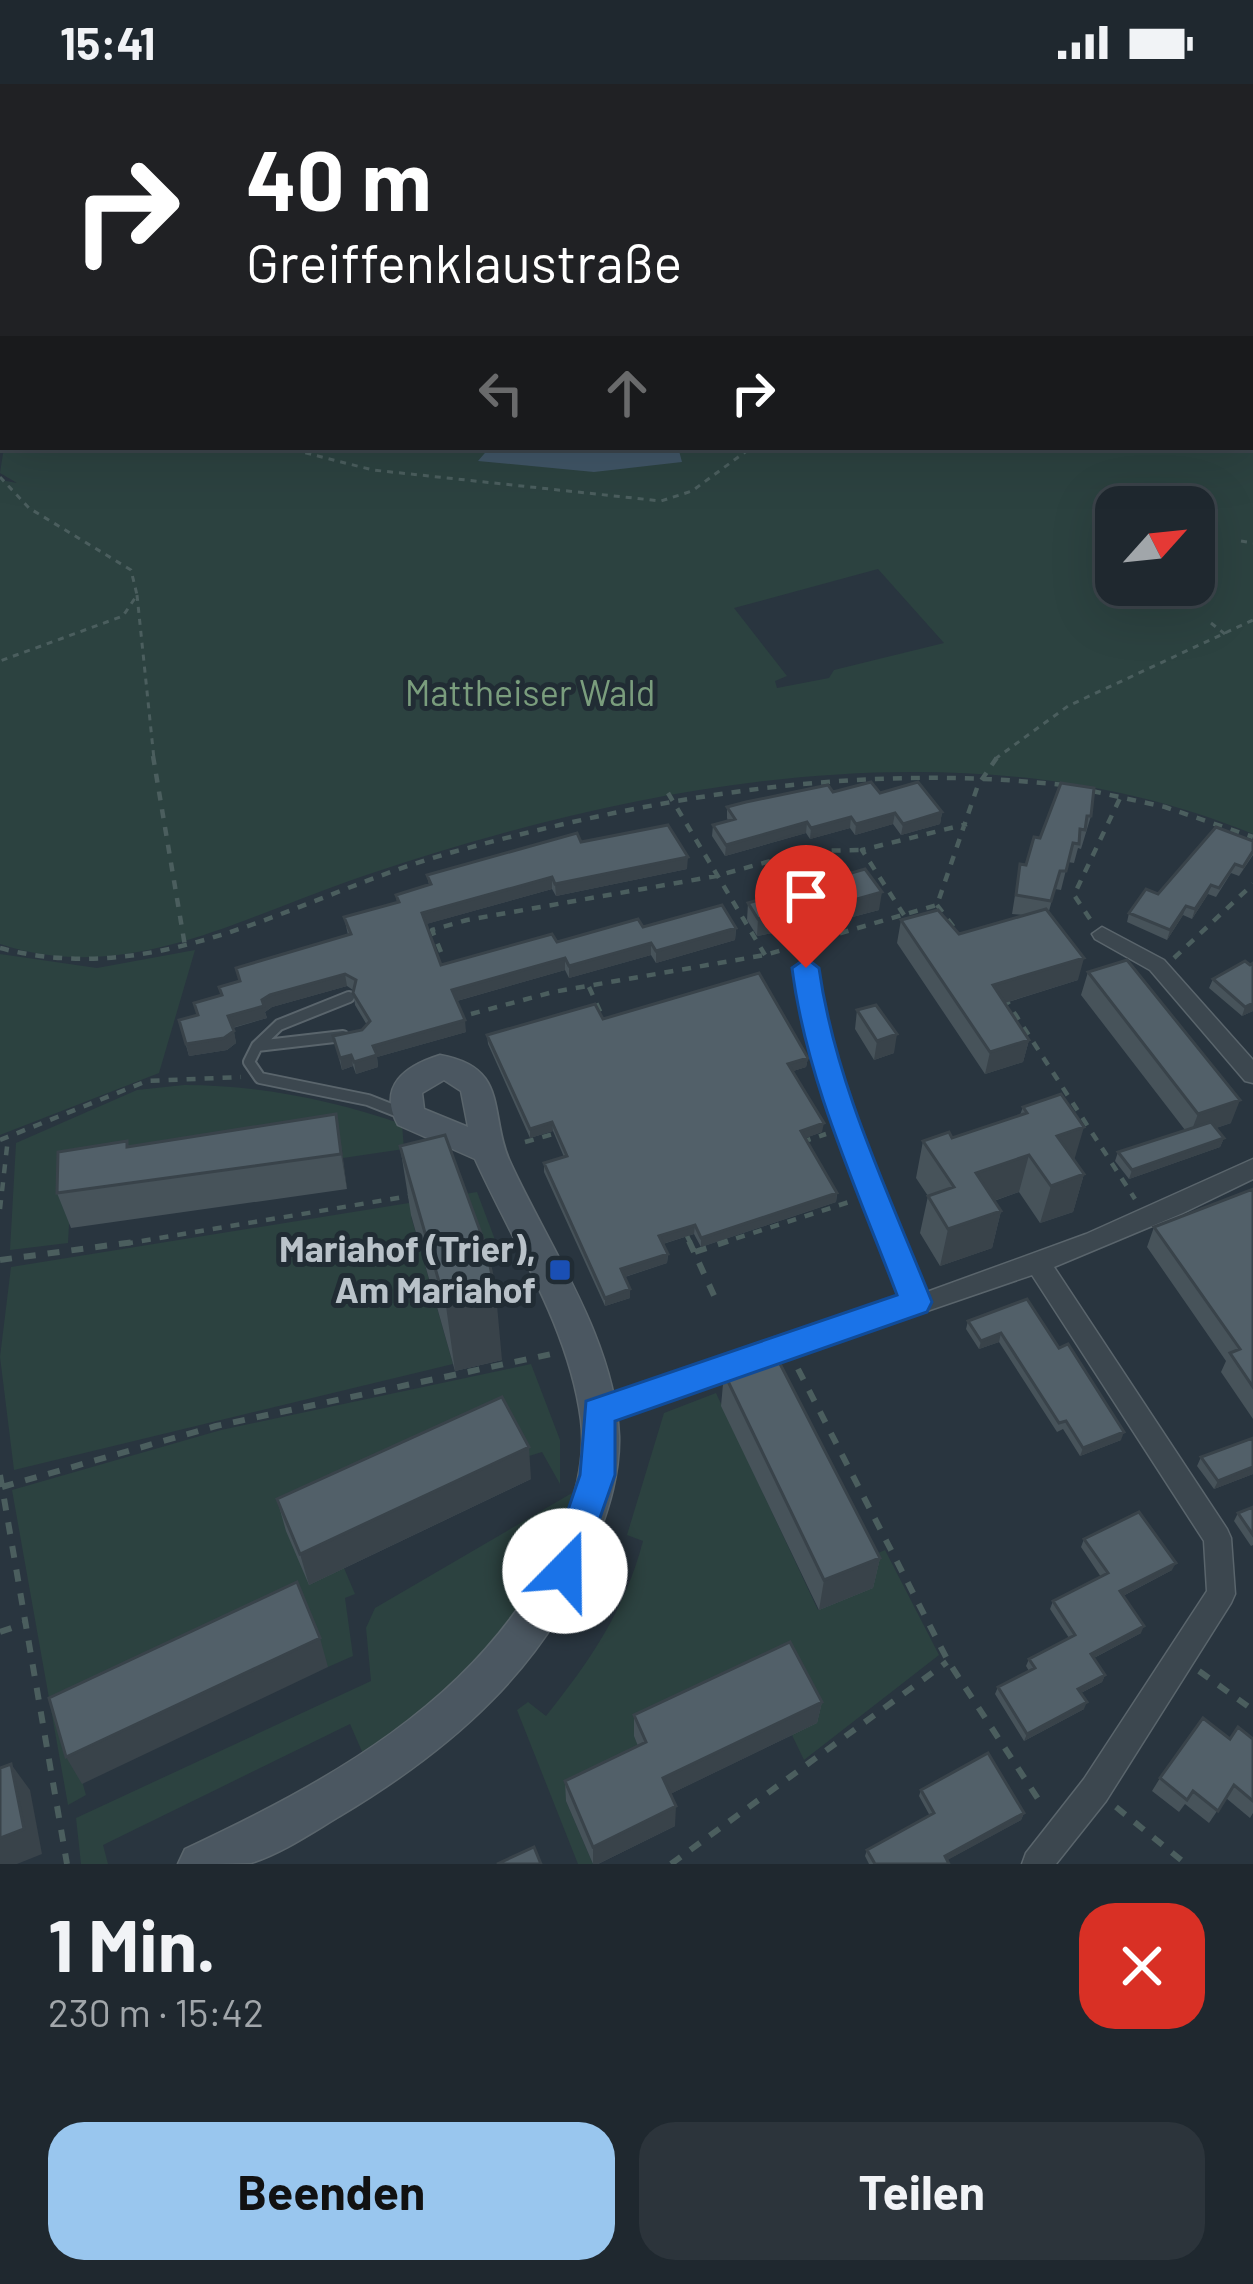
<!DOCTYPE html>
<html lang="de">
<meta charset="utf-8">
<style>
:root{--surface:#1f282f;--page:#2c343b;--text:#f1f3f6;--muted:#a1a6aa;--line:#3c444b;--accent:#99c6ee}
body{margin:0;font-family:Barlow,sans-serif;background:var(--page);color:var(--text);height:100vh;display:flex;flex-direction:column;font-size:45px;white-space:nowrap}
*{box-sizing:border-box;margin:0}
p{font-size:39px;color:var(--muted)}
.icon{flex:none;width:66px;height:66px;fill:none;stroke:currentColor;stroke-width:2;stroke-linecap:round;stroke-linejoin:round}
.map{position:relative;height:1780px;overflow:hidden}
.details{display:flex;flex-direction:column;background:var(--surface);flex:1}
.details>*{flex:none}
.hud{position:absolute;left:0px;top:0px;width:1254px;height:366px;box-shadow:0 12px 48px #0002,0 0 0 3px var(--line);background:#202124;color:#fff;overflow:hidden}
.needle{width:78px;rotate:63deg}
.fabs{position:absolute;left:1095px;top:402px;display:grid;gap:24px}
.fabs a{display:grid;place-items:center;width:120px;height:120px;border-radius:24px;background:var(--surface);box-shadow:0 12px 48px #0002,0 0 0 3px var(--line);font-size:60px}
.pin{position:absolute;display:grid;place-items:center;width:102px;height:102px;color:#fff;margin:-123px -51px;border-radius:50% 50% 50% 0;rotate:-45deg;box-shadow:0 0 12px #0007}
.pin .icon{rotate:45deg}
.me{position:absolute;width:132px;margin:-66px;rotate:22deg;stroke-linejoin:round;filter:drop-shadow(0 0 9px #0008)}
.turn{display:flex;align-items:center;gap:42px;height:252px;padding:0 48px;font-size:54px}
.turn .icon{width:156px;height:156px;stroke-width:2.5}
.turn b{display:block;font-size:84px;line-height:102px}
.lanes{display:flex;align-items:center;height:114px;padding:0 48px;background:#0003;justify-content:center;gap:60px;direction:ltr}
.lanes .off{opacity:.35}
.round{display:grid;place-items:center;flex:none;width:126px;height:126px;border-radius:36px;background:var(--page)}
.summary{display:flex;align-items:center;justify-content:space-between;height:204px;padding:0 48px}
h1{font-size:72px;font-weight:700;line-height:90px}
.action{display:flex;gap:24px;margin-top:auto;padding:24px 48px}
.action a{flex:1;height:138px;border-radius:36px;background:var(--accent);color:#111;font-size:48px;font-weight:700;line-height:138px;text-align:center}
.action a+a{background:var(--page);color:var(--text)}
.status{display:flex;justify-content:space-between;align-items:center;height:84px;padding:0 60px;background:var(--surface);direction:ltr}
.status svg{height:33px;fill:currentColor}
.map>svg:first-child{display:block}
</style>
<div class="status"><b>15:41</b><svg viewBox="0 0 49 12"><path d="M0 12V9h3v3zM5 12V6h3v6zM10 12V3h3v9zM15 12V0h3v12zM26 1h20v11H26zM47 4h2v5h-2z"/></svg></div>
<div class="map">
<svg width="1253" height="1780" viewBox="0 0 1253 1780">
<rect width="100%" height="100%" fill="#29353f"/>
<path fill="#2c4240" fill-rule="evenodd" d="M1253 213V750C968 633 630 700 349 797 234 837 124 901 0 860V396L17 399 0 389 4 363H1251ZM1116 423H1194V501H1116ZM878 485 944 559 834 586 829 594 777 604 775 597 787 592 734 524Z
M195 866 159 989 0 1051V870L97 884Z
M184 1001C258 1001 332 1016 402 1040L404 1065 343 1074 342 1066 71 1103 68 1159 10 1166 16 1059 137 1006Z
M477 1108 503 1177 474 1183 411 1132 453 1280 14 1386 0 1273 11 1183Z
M531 1280 560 1356V1400L542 1368 287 1446 309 1500 344 1484 355 1510 345 1514 353 1572 328 1583 66 1642 86 1711 68 1721 12 1406 221 1346Z
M716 1309 818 1526 860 1477 885 1466 939 1571 804 1676 792 1651 646 1679 566 1717 593 1780H578L517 1626 528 1618 546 1632C590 1577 625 1526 643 1457L627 1451 664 1329Z
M572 1409C568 1426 566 1447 560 1463 526 1551 433 1614 364 1672L350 1640 103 1761 108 1780H81L76 1734 371 1597 366 1544 375 1524Z"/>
<path fill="#405566" d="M490 363 635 368 678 363 682 378 594 388 478 377Z"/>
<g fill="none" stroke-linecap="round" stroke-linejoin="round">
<defs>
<path id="lane" d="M343 952 257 962 249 978 260 994 368 1016 401 1029
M257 962 279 941 349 913"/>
<path id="street" d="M44 0H56L42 3Z
M407 0H420L423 3H410Z
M0 166 3 167V175L0 174Z
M1102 843 1164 876 1253 976V999L1245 997 1150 886 1095 855 1092 850Z
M806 875 816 883C836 997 877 1104 924 1209L1086 1150 1253 1075V1095L1183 1129 1054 1183 1227 1445 1231 1454 1235 1510 1231 1519 1106 1717 1056 1780H1022L1026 1769 1084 1695 1207 1507 1204 1457 1032 1191 598 1340 589 1336 585 1328 589 1320 598 1316 903 1216C856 1109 814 999 796 883Z"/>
<path id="secondary" d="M3 221V233L0 234V222Z
M440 971C512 984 487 1031 512 1082 551 1166 615 1257 619 1352 620 1389 609 1424 596 1458 547 1583 452 1665 340 1732 313 1748 281 1770 251 1779 230 1780 200 1780 178 1780L185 1765C328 1698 471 1620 548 1476 570 1433 587 1384 581 1336 569 1243 513 1159 475 1075L398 1041C377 1002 405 982 440 971ZM444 996 461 1007 468 1043 424 1025 422 1009Z"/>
</defs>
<use href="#lane" stroke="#5a656c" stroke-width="14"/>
<use href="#street" stroke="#5a656c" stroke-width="3"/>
<use href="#secondary" stroke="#5a656c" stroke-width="3"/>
<path stroke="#4b5e5e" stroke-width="3" stroke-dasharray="6 6" stroke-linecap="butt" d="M891 3 895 0
M282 363 373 386 661 417 692 407 752 363
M0 393 29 424 131 486 137 511 123 532 0 577
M1241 457 1253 459
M137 511 154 675
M1211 539 1225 550
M995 675 1068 622 1253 536"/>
<path stroke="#4b5e5e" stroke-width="4.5" stroke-dasharray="9 9" stroke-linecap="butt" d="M153 672 185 862
M1092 707 1165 723 1253 753
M668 709 765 871
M937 821 959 850
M904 831 862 766 967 740
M1090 835 1074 811 1121 712
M0 864C163 907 301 810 453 768 655 713 854 678 1063 701
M441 868 432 846 467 836 716 792 807 767 862 766
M1174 874 1253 800
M589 903 604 936
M1004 913 1135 1115
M471 930 553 908 765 871 937 821 978 701 998 672
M0 1056 147 997 241 993
M525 1058 557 1049
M802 1058 826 1050
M0 1125 8 1054
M686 1150 691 1160
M124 1160 409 1112
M719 1160 849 1118"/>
<path stroke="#4b5e5e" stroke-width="6" stroke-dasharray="12 12" stroke-linecap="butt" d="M689 1157 717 1218
M695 1168 728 1157
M0 1176 141 1157
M798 1285 948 1577 1044 1724
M0 1391 67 1780
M2 1403 216 1342 556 1269
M0 1548 23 1540
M1199 1587 1253 1626
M1116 1723 1186 1780
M671 1780 947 1578"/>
<use href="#lane" stroke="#3c474f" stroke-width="10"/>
<use href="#street" fill="#3c474f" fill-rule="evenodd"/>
<use href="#secondary" fill="#4b5761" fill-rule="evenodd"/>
</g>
<path fill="#47535a" d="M444 0H515V3H447Z
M1059 0H1250L1253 1V32H1251V3H1067Z
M1061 699 1091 732 1081 765 1078 764 1074 779 1068 778 1061 806 1055 805 1049 827 1078 896 1005 919 1029 956 1023 978 985 990 897 859 901 836 959 850 1023 831 1012 830 1020 780 1026 781 1040 754Z
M833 708 942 728 940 740 901 751 893 740 855 751 850 744 810 755 806 749 725 772 712 752 713 741 728 737 727 734V723Z
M1253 757V771L1239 792 1231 789 1216 813 1208 810 1192 835 1183 831 1167 856 1127 838 1129 829 1158 810Z
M581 758 687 785 556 812 552 805 426 840 441 881 557 858 643 843 736 844 735 856 656 879 651 871 569 894 565 886 457 917 466 948 377 973 378 983 356 990 353 982 342 986 333 952 362 946 367 941 355 921 353 906 347 902 272 923 265 928 267 934 233 944 236 959 227 966 189 972 179 936 198 931 239 897 236 884 348 851 344 833 397 819 396 811 429 801 427 791Z
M748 819 879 826 841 836 757 852 747 836Z
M1253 879V927L1242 932 1209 904 1213 895Z
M1088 888 1231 1039 1216 1044 1224 1054 1220 1063 1129 1095 1115 1077 1118 1068 1185 1046 1081 911Z
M857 926 894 969 874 976 855 945Z
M603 935 808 974 806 983 793 987 822 1048 805 1054 837 1109 836 1118 701 1163 694 1150 663 1160 668 1170 667 1179 625 1193 630 1205V1214L605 1222 544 1088V1079L564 1073 553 1047 530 1054 488 960 487 951Z
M1023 1023 1074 1076 1084 1090 1073 1128 1040 1139 1019 1108 994 1117 1001 1127 992 1164 940 1182 920 1149 928 1112 916 1094 923 1057 952 1054 1020 1031Z
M336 1030 347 1105 71 1144 57 1109 129 1063Z
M400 1062 502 1276 455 1287 411 1131Z
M1253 1105V1335L1221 1288 1226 1277 1147 1163 1154 1143Z
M1027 1215 1121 1356 1080 1372 1063 1345 1057 1348 999 1258 979 1265 966 1245 968 1237Z
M724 1289 880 1474 873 1504 819 1526 721 1322Z
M1253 1354V1390L1214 1405 1197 1382 1201 1373Z
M531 1395 309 1501 286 1447 277 1415Z
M1253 1423V1461L1251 1462 1234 1437 1238 1429Z
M1084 1455 1172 1486 1123 1512 1141 1549 1094 1574 1105 1591 1102 1598 1081 1609 1084 1625 1024 1657 995 1610 998 1603 1029 1587 1026 1582 1029 1575 1069 1554 1050 1525 1053 1517 1101 1493 1081 1463Z
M822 1618 817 1639 670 1710 675 1742 598 1780H593L566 1717 565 1697 638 1662 634 1652V1631Z
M1230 1655H1253V1729L1250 1734 1226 1714 1209 1739 1185 1720 1179 1728 1152 1707 1160 1694Z
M921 1706 1024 1729 1021 1736 947 1776 949 1780H869L865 1772 867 1766 930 1732 919 1712Z"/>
<path fill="#39434a" d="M3 52V69L0 70V53Z
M942 728 940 740 901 751 903 740Z
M895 729 893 740 855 751 856 740Z
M851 733 850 744 810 755 811 744Z
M807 738 806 749 725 772 726 761Z
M688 773 687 785 556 812 555 800Z
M552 793V805L423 841 422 829Z
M1211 801 1208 810 1192 835 1195 825Z
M882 808 879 826 841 836 757 852 758 835Z
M1186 822 1183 831 1167 856 1170 846Z
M736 844 735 856 656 879V867Z
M651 859V871L569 894V882Z
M565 874V886L453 918 452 906Z
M1084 874 1078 896 988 924 993 901Z
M345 890 347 902 272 923 265 928 267 934 231 944 228 932 270 911Z
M1253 919V927L1242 932 1245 923Z
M465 936 466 948 377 973 378 983 356 990 354 978 373 962Z
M234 947 236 959 227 966 189 972 186 960Z
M897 950 894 969 874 976 877 957Z
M1029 956 1023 978 985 990 990 968Z
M351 971 353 982 342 986 340 974Z
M808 974 806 983 787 989 788 980Z
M1240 1016 1231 1039 1189 1053 1198 1030Z
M336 1030 342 1066 347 1105 341 1070Z
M552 1038 553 1047 530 1054V1045Z
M824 1039 822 1048 800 1056 801 1047Z
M1084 1043 1073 1080 1057 1052Z
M1224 1054 1220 1063 1129 1095 1132 1086Z
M1029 1071 1019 1108 967 1126 976 1089Z
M1084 1090 1073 1128 1040 1139 1051 1102Z
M837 1109 836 1118 701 1163V1154Z
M1001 1127 992 1164 940 1182 948 1145Z
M695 1141 694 1150 659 1161V1152Z
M668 1170 667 1179 621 1194V1185Z
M630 1205V1214L605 1222V1214Z
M496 1210 502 1276 455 1287 446 1222Z
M1001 1249 999 1258 979 1265 981 1257Z
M1124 1348 1121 1356 1080 1372 1083 1364Z
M529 1363 531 1395 309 1501 300 1470Z
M1253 1383V1390L1214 1405 1218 1397Z
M880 1474 873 1504 819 1526 824 1496Z
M1176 1479 1172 1486 1117 1515 1120 1507Z
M1144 1542 1141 1549 1088 1577 1091 1570Z
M320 1554 328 1583 82 1700 66 1673Z
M1105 1591 1102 1598 1075 1612 1078 1605Z
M822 1618 817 1639 662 1714 663 1694Z
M1087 1618 1084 1625 1024 1657 1027 1650Z
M11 1680 30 1706 42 1770 17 1780H0V1754Z
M676 1722 675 1742 598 1780H593V1763Z
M1024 1729 1021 1736 942 1779 945 1772Z"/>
<path fill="#526069" stroke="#39434a" stroke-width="3" d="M0 0H28L30 3H3V52L0 53Z
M82 0H408L411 3H84Z
M461 0H515L505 3H464Z
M615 0H661L657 3H613Z
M1107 0H1250L1253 1V15L1251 16V3H1115Z
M0 104H3V138H0Z
M1251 124 1253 125V162L1251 161Z
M871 698 880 709 918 698 942 728 903 740 895 729 856 740 851 733 811 744 807 738 726 761 713 741 735 735 727 723 746 718 828 701 833 708Z
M1061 699 1094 704 1091 732H1087L1085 746 1080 745 1079 760 1073 759 1066 787H1060L1051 817 1016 811 1020 780 1026 781 1034 753 1040 754Z
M668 741 688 773 555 800 552 793 422 829 441 881 552 850 557 858 638 835 643 843 722 821 736 844 656 867 651 859 569 882 565 874 452 906 465 936 373 962 377 971 354 978 351 971 340 974 333 952 362 946 370 937 353 909 356 896 345 890 270 911 262 916 264 922 228 932 234 947 224 954 186 960 179 936 198 931 194 919 222 911 219 903 240 897 236 884 351 850 344 833 399 818 396 811 431 800 427 791 577 749 581 758Z
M1216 743 1253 757V767L1243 783 1235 780 1219 804 1211 801 1195 825 1186 822 1170 846 1129 829 1146 805 1158 810Z
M865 785 882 808 843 819 758 835 748 819Z
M1046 825 1084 874 993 901 1029 956 990 968 901 836 938 826 959 850Z
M1127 876 1240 1016 1198 1030 1088 888Z
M1245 877 1250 881 1253 879V919L1245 923 1213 895Z
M759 889 808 974 788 980 824 1039 801 1047 837 1109 701 1154 695 1141 659 1152 668 1170 621 1185 630 1205 605 1214 544 1079 567 1072 552 1038 530 1045 487 951 595 920 603 935Z
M876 921 897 950 877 957 857 926Z
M1061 1010 1084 1043 1057 1052 1084 1090 1051 1102 1029 1071 976 1089 1001 1127 948 1145 928 1112 954 1103 923 1057 949 1048 952 1054 1027 1029 1023 1023Z
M336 1030 341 1070 57 1109 58 1068 127 1057V1063Z
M1211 1038 1224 1054 1132 1086 1118 1068Z
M445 1051 486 1163 496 1210 446 1222 400 1062Z
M1253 1105V1303L1230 1269 1240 1265 1154 1143Z
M1027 1215 1059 1264 1068 1260 1124 1348 1083 1364 1066 1337 1059 1339 1001 1249 981 1257 968 1237Z
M775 1270 880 1474 824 1496 724 1289Z
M502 1313 529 1363 300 1470 277 1415Z
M1253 1354V1383L1218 1397 1201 1373Z
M1253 1423V1451L1238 1429Z
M1139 1428 1176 1479 1120 1507 1144 1542 1091 1570 1105 1591 1078 1605 1087 1618 1027 1650 998 1603 1035 1584 1029 1575 1075 1551 1053 1517 1108 1489 1084 1455Z
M297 1498 320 1554 66 1673 49 1614Z
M790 1558 822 1618 663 1694 676 1722 593 1763 565 1697 646 1658 634 1631Z
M1203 1634 1230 1655 1238 1643 1253 1655V1717L1234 1701 1218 1727 1193 1707 1187 1716 1160 1694Z
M988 1669 1024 1729 945 1772 949 1780H875L867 1766 934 1729 921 1706Z
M11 1680 24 1745 0 1754V1684Z
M534 1763 541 1780H497Z"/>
<path fill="#1a73e8" stroke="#114b97" stroke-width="3" d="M806 874 819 884C835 999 889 1110 932 1218L927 1228 615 1337V1391L577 1499 565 1504 552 1499 547 1487 580 1391 586 1317 897 1211C857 1105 806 996 792 884Z"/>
<rect fill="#1a4fb4" stroke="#212c34" stroke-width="4.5" x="548" y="1174" width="24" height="24" rx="6"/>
<g text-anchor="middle" stroke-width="10" stroke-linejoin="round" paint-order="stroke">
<g font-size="36" fill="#7a9d7d" stroke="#212c34">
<text x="530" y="622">Mattheiser Wald</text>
</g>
<g font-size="36" font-weight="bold" fill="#b9c2c9" stroke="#212c34" text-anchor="end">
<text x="536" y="1178">Mariahof (Trier),<tspan x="536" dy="41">Am Mariahof</tspan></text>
</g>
</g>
</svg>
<div class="fabs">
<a><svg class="needle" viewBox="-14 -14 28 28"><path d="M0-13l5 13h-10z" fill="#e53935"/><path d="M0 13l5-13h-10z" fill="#a1a6aa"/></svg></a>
</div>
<div class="pin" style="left:806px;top:884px;background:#d93025"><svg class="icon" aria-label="arrive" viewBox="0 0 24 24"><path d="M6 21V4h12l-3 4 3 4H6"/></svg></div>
<svg class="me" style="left:565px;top:1487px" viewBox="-20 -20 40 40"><circle r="19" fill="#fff"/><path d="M0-13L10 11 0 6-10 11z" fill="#1a73e8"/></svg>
<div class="hud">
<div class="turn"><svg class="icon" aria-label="right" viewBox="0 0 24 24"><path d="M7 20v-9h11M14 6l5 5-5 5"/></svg><div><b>40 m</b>Greiffenklaustraße</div></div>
<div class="lanes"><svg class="icon off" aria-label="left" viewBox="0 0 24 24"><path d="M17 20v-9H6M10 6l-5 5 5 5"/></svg><svg class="icon off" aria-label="ahead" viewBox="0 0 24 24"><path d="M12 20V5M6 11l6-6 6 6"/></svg><svg class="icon" aria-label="right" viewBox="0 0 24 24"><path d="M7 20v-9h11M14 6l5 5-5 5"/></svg></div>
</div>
</div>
<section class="details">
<div class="summary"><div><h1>1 Min.</h1><p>230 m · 15:42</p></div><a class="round" style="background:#d93025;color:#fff"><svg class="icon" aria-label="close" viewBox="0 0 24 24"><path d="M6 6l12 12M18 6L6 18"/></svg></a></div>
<div class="action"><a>Beenden</a><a>Teilen</a></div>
</section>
